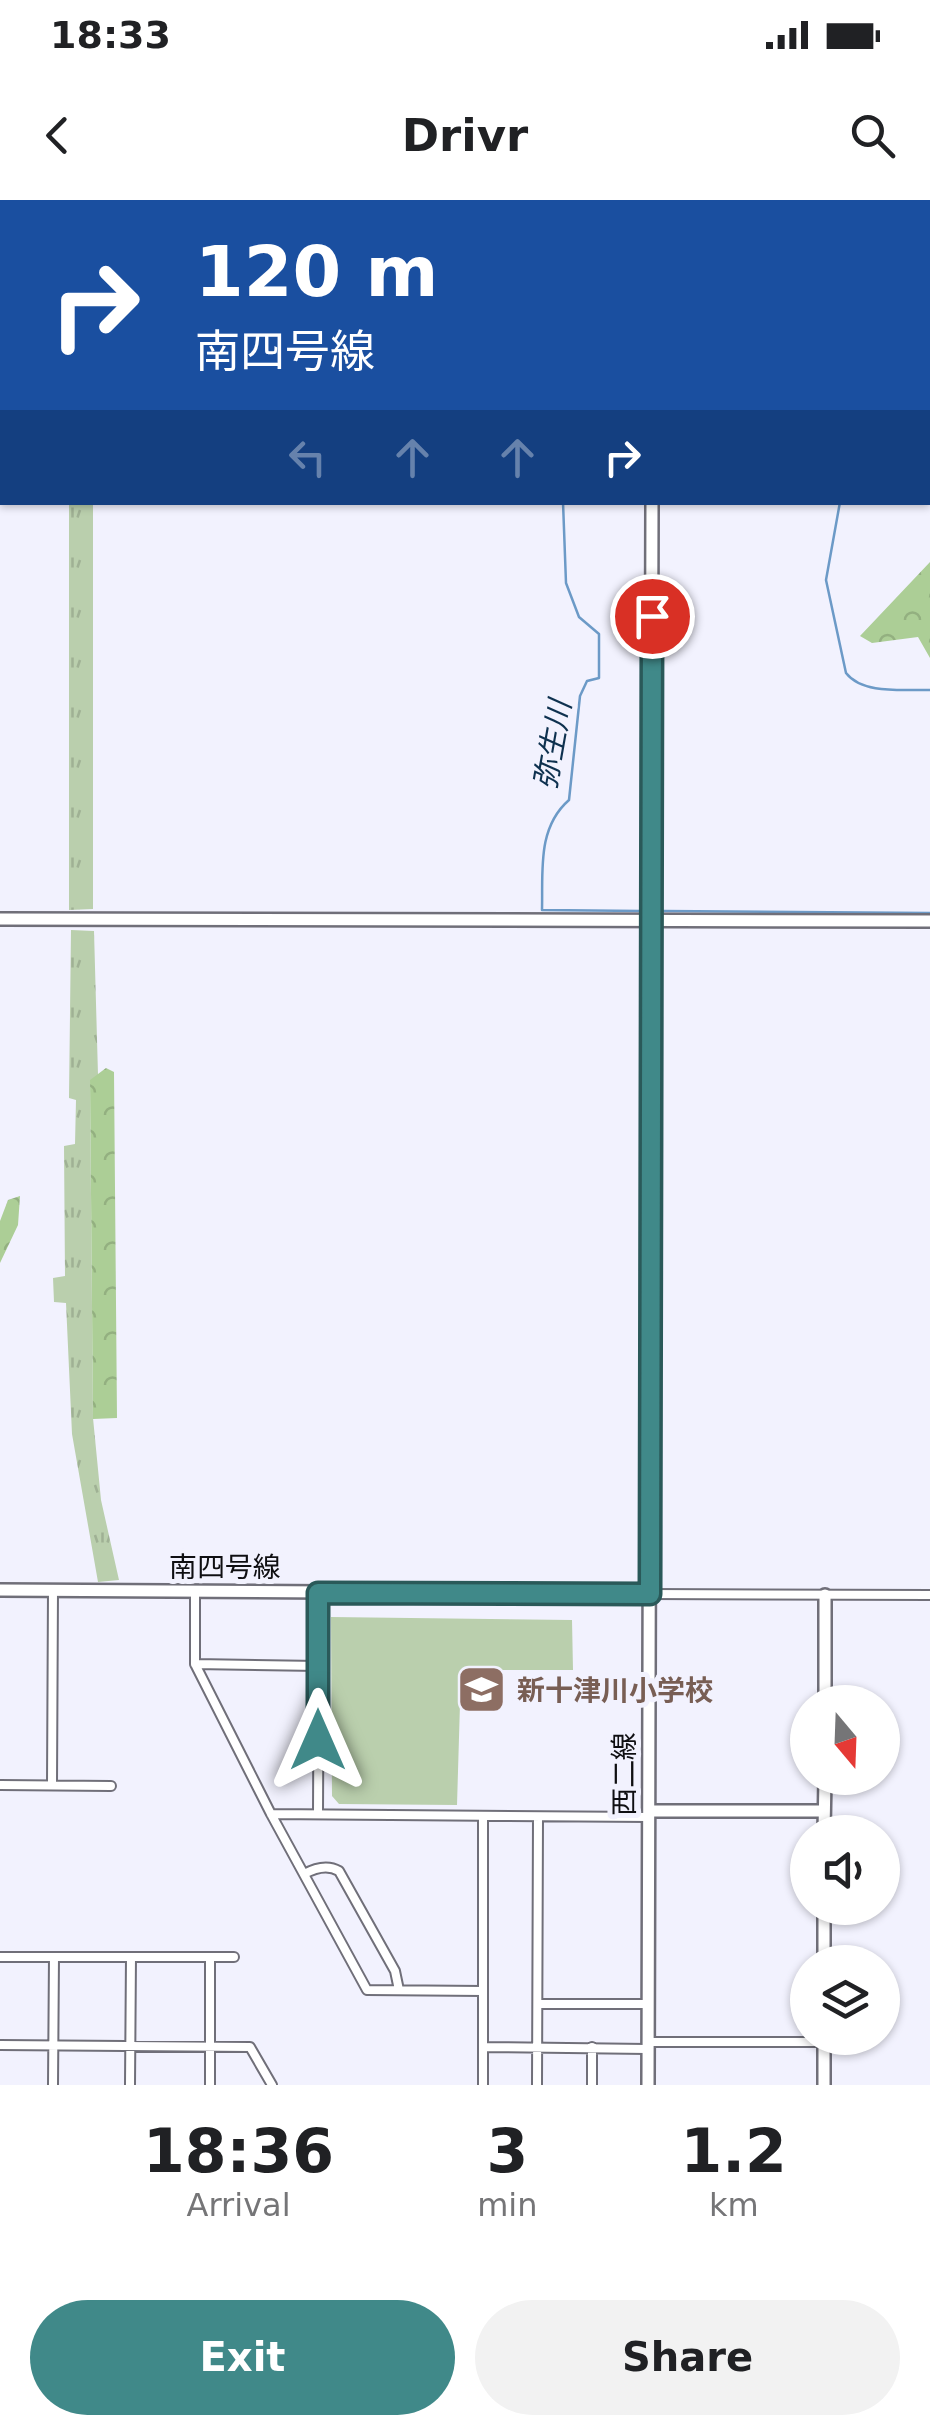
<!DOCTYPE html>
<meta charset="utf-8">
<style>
:root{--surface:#fff;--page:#f2f2f2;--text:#202124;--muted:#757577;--accent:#408989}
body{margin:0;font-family:"DejaVu Sans","Noto Sans JP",sans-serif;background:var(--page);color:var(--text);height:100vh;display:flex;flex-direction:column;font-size:38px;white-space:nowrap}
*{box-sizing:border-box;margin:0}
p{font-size:32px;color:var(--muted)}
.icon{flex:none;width:55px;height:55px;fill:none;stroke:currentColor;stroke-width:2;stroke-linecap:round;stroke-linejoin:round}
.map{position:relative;height:1885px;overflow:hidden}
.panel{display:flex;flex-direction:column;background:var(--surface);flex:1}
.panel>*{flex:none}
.top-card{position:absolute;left:0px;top:0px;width:930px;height:305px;box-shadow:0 2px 8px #0004;background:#1a4fa0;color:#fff;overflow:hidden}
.needle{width:65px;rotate:161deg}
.controls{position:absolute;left:790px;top:1485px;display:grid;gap:20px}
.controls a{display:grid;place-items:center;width:110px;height:110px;border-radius:50%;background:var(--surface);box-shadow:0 2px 8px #0004;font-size:50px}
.pin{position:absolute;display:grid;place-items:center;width:85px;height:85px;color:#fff;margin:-42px;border:5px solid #fff;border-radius:50%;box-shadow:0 2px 10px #0007}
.me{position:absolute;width:110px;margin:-55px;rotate:0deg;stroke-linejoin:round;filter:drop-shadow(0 0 8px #0008)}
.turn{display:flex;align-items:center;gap:35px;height:210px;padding:0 30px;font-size:45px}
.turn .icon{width:130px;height:130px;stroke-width:2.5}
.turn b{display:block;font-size:70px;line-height:85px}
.lanes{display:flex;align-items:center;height:95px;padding:0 30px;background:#0003;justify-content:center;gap:50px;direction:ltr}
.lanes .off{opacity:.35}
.eta{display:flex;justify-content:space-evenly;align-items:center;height:170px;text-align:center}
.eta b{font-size:60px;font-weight:600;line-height:70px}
.cta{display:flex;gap:20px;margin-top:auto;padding:20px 30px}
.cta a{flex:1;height:115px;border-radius:60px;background:var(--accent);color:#fff;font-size:40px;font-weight:600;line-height:115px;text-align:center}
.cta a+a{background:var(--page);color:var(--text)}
.status{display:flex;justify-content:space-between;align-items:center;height:70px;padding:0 50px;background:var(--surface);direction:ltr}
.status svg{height:28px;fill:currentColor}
header{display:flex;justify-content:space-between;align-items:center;height:130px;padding:0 30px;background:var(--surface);font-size:45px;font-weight:600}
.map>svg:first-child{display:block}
</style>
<div class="status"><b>18:33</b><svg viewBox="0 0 49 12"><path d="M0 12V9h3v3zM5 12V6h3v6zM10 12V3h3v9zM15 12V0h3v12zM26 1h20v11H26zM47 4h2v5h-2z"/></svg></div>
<header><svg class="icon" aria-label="back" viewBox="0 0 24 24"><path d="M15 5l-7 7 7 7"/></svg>Drivr<svg class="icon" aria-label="search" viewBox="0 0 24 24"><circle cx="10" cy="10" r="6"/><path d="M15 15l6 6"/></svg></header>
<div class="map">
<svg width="930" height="1885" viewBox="0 0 930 1885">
<defs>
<pattern id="grass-tufts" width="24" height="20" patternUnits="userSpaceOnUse" patternTransform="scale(2.5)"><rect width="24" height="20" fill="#bacfad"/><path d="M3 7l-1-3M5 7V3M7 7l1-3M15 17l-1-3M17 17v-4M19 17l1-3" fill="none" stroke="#9fb194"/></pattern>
<pattern id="forest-crowns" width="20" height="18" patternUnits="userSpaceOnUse" patternTransform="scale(2.5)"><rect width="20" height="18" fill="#acce96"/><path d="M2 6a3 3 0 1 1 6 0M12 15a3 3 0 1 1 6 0" fill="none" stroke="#93b080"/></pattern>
</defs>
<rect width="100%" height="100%" fill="#f2f2fe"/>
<path fill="url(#grass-tufts)" d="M69 303H93V709L69 710Z
M71 730 94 731 98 875 90 881 93 1218 101 1300 119 1380 98 1382 72 1234 66 1103 54 1102 53 1078 65 1076 64 946 75 944 76 900 69 898Z"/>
<path fill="url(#forest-crowns)" d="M930 362V458L918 437 872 443 860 436Z
M106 868 114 872 117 1218 93 1219 90 880Z
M20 996 18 1025 0 1063V1021L8 1000Z"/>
<path fill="#bacfad" d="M331 1417 572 1420 573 1470H461L457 1605 339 1604 332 1596Z"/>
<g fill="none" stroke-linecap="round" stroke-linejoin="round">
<path stroke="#6c9ac7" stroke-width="2.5" d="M870 2V0
M0 62 2 63
M563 302 566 383 579 417 599 434V478L587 481 580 496 569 600C537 628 543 671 542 710L641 711
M840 302 826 380 846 473C863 495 904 489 930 490
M663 711 930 713"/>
<defs>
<path id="street" d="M0 44H2
M195 1393V1464L271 1614 367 1790 483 1791
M649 1394 930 1395
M195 1464 318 1466
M52 1584 53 1390
M0 1585 111 1586
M271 1614 649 1617
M318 1614 319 1393
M304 1674C315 1668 327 1664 339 1671L395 1771 399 1790
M0 1757H234
M210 1757V1885
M538 1804H648
M648 1842H824
M0 1845 250 1847 272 1885
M483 1847 647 1849
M53 1885 54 1757
M130 1885 131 1757
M483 1885V1616
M537 1885 538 1618
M592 1885V1847"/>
<path id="secondary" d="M653 2V0
M928 48H930
M0 719 930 721
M0 1390 649 1394
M825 1502V1395
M649 1611H824
M824 1632 825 1578
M824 1762V1708
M824 1838V1885
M648 1885 652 302"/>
</defs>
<use href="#street" stroke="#706f79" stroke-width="12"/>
<use href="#secondary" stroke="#706f79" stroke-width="16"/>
<use href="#street" stroke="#fff" stroke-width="8"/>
<use href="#secondary" stroke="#fff" stroke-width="11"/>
</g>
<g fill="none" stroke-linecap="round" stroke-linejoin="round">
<defs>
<path id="route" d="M318 1540V1393L650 1394 652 416"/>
</defs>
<use href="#route" stroke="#2a5959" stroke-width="25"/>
<use href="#route" stroke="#408989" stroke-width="18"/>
</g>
<defs>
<symbol id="school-square" viewBox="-11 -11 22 22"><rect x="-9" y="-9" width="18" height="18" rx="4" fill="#8d6e63" stroke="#f2f2fe"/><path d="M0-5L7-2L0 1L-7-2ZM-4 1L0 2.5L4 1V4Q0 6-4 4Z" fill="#fff"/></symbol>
</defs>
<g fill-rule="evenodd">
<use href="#school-square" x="454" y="1462" width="55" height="55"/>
</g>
<g text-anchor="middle" stroke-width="10" stroke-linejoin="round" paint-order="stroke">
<g font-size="28" fill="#0f0f12" stroke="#f2f2fe">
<text x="225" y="1377">南四号線</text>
<text transform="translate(624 1574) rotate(-90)" y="10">西二線</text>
</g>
<g font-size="28" font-weight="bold" fill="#785e54" stroke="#f2f2fe" text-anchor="start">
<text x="517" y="1500">新十津川小学校</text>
</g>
<g font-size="30" font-style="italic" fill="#0e314f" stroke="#f2f2fe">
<text transform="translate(553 545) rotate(-80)" y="10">弥生川</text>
</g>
</g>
</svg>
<div class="controls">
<a><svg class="needle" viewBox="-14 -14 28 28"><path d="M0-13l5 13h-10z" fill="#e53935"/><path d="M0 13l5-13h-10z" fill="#757577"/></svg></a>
<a><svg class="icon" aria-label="sound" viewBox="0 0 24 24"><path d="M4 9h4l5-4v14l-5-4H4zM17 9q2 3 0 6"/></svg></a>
<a><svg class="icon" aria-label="layers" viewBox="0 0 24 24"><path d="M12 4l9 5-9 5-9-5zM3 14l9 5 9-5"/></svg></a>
</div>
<div class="pin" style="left:652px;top:416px;background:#d93025"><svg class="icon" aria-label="arrive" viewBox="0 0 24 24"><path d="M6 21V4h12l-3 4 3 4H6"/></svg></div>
<svg class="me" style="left:318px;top:1540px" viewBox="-20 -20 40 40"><path d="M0-17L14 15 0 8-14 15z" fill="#408989" stroke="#fff" stroke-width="4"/></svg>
<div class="top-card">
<div class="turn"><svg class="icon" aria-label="right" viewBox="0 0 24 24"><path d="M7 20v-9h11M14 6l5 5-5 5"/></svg><div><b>120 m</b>南四号線</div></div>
<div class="lanes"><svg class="icon off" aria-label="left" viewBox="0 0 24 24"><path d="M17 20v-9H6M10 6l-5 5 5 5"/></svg><svg class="icon off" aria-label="ahead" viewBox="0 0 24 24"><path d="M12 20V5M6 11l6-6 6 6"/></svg><svg class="icon off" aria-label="ahead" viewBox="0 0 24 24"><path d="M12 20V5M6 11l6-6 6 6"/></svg><svg class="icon" aria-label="right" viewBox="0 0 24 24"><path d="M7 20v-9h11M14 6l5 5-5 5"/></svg></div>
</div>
</div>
<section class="panel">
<div class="eta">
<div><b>18:36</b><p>Arrival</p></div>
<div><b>3</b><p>min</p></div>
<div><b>1.2</b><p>km</p></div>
</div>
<div class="cta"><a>Exit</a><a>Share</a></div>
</section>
